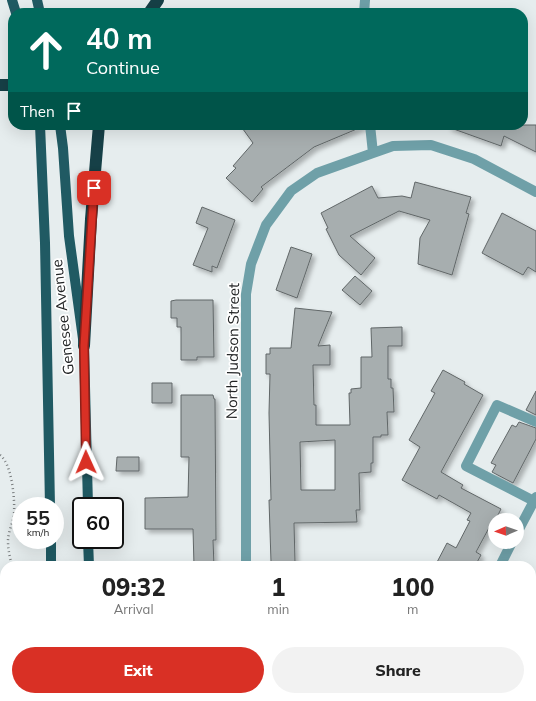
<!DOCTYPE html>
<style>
:root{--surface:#fff;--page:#f2f2f2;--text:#222;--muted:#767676;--accent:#d93025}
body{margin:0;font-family:Mulish,sans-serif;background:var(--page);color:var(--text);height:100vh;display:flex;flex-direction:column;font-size:15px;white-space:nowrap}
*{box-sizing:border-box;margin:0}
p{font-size:13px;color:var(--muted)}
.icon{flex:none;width:22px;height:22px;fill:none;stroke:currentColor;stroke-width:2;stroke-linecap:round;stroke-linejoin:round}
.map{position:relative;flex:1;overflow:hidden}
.details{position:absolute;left:0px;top:561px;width:536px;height:140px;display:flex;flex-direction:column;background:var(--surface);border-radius:16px 16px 0 0;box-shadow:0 4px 16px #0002}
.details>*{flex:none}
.top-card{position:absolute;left:8px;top:8px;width:520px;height:122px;border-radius:16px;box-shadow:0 4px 16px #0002;background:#00695c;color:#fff;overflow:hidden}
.needle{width:26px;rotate:268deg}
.controls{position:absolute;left:488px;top:513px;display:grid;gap:8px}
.controls a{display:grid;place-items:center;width:36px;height:36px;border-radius:50%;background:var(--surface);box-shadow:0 4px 16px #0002;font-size:20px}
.speed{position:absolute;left:12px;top:497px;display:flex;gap:8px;font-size:20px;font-weight:700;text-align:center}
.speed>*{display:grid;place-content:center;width:52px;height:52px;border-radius:50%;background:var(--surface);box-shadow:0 4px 16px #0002;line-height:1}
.speed small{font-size:10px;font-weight:400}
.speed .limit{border:2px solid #111;border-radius:6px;background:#fff;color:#111}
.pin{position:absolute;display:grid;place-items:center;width:34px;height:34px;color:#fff;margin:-17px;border-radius:8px;box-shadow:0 2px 6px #0006}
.me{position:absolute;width:44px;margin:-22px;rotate:359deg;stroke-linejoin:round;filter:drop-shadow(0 0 3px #0008)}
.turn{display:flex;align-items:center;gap:14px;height:84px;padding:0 12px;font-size:18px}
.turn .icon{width:52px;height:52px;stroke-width:2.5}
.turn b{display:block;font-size:28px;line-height:34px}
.then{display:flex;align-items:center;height:38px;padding:0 12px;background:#0003;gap:8px;font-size:15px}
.eta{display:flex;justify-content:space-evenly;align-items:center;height:68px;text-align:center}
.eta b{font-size:24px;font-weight:800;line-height:28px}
.action{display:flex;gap:8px;margin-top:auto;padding:8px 12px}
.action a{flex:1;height:46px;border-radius:24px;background:var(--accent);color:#fff;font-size:16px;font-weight:800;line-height:46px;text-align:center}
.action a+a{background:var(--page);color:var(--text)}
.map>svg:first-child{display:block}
</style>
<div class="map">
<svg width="536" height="701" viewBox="0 0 536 701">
<defs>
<filter id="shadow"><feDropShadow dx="3.5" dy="3.5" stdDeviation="2" flood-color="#0004"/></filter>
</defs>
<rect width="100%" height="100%" fill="#e6edee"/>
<path fill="#a7aeaf" stroke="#616768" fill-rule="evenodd" filter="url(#shadow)" d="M240 125H364V126L314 147 261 187 263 189 252 202 226 178 236 168 233 166 253 143Z
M449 125H536V152L504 136 501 146 448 127Z
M415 182 471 197 466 213 469 214 452 275 418 264 420 238 430 220 399 211 350 236 375 258 361 275 339 255 326 229 328 228 321 213 372 186 378 198 402 196 411 198Z
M202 207 235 220 217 268 212 266V272L193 265 208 228 196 223Z
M502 213 536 231V272L528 267 523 275 482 253Z
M291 247 312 254 297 298 276 290Z
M355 276 372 291 360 305 342 290Z
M176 300H213L214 357H197V360H181V327H177V318H171V301Z
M295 308 332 312 318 346 330 345V365H313L314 405H316V425H350L349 393H351V389L361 388V357H372L371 328 402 327V346H388V379H391V388H393L394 412H387L388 435H381V437H373V463H371V472L359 473 360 510H356L357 522 294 523 295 562H271L269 500H271L269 413 270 374H266V354H270V348H291ZM335 440V490H301L300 442Z
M443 370 465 382 464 384 483 395 441 472 463 485 461 488 501 509 492 527 490 526 476 552 481 555 475 566H435L447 543 456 548 470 521 467 520 471 513 439 495 437 499 402 480 420 447 409 440 435 393 431 391Z
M152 383H172V403H152Z
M536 391V415L526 410Z
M181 395H213L214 399H215L216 540H213L214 566H194L193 529H145V498L188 497 189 457H181Z
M519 422 536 428V439L513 483 492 472 496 465 491 463 512 425 516 427Z
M117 457H139V471H116Z"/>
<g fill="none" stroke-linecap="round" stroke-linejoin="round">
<path stroke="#7b7f80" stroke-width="2.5" stroke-dasharray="1 3" stroke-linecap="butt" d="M0 455C12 464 15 499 14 514 13 523 8 532 8 541 8 550 10 558 12 566
M16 696V701"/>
<path stroke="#6fa0a8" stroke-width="10" d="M364 13 365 0
M534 501 466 466 497 405 536 422"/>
<path stroke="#6fa0a8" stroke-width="10" d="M370 125 373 153
M517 533 536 497
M246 566V294L251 264 266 225 291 191 317 173 373 153 393 146 431 145 474 159 536 192
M500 566 512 542
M246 696V701
M429 701 431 696"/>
<path stroke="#205a63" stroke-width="10" d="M12 0 16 13
M37 0 40 13
M40 125 45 243 50 506
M60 125 63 148 69 236 84 346 88 506
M51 540V566
M88 540 89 566
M55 696V701
M92 696V701"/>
<path stroke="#164047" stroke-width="12" d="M149 13 158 0
M0 85H13
M84 346 91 219 99 125"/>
</g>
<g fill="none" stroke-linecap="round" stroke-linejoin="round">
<defs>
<path id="route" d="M86 462 84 346 94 188"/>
</defs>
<use href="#route" stroke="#8d1f18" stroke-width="10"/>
<use href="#route" stroke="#d93025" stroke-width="7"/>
</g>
<g text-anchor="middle" stroke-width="3.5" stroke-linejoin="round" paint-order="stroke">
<g font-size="15" fill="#222425" stroke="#fff">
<text transform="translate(63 317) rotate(-96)" y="5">Genesee Avenue</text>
<text transform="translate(233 351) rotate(-89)" y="5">North Judson Street</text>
</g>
</g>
</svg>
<div class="controls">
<a><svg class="needle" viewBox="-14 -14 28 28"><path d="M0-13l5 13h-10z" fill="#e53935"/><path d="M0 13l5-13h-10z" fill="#767676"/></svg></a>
</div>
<div class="speed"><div>55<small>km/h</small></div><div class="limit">60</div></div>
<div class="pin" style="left:94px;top:188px;background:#d93025"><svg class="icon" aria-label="arrive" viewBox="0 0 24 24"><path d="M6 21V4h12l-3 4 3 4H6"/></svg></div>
<svg class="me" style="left:86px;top:462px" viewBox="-20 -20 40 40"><path d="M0-17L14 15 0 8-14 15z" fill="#d93025" stroke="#fff" stroke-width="4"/></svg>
<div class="top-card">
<div class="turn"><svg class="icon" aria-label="ahead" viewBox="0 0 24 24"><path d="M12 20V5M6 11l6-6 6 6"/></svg><div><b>40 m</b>Continue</div></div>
<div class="then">Then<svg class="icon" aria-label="arrive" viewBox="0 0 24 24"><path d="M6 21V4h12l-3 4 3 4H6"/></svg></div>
</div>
<section class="details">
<div class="eta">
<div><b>09:32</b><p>Arrival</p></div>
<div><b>1</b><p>min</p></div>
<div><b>100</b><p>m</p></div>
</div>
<div class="action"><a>Exit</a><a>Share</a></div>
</section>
</div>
